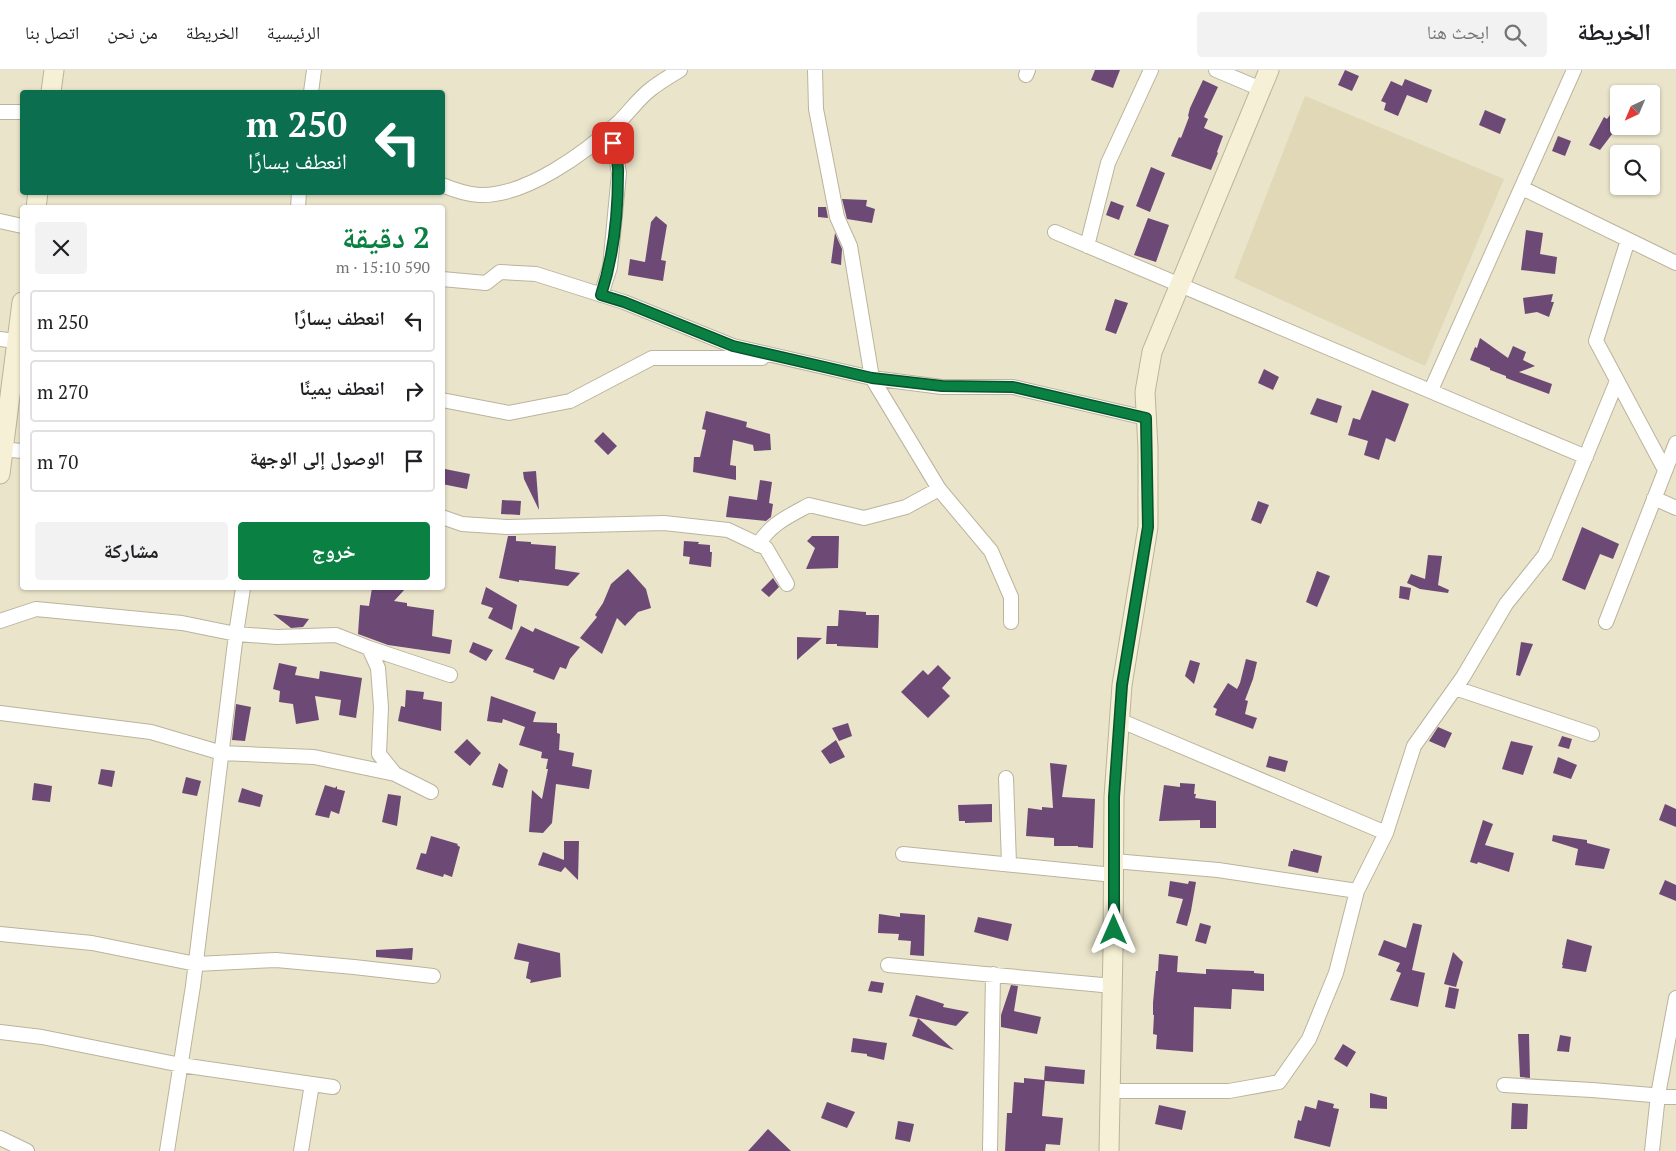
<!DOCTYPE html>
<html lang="ar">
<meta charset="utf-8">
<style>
:root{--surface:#fff;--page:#f2f2f2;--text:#202124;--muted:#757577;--line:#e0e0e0;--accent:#0b8043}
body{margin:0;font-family:"PT Serif","Noto Naskh Arabic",serif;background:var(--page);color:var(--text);direction:rtl;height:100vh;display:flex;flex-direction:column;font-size:19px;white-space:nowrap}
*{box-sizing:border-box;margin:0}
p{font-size:16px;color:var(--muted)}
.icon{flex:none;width:28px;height:28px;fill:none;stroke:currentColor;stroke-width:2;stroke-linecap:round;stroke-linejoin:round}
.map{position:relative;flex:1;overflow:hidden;direction:ltr}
.side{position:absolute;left:20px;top:135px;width:425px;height:385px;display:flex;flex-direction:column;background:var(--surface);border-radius:5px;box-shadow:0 1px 4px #0004;direction:rtl}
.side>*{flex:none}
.banner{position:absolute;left:20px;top:20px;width:425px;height:105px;border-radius:5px;box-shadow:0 1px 4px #0004;direction:rtl;background:#0b6e4f;color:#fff;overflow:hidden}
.needle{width:32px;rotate:224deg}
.tools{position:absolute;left:1610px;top:15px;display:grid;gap:10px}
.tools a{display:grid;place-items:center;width:50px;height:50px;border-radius:5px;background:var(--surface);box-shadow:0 1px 4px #0004;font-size:25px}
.pin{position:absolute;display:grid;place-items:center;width:42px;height:42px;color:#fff;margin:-21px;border-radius:10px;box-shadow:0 2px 8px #0006}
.me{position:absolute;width:55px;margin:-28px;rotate:0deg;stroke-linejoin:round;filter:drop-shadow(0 0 4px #0008)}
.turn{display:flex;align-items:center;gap:18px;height:105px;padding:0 15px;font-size:22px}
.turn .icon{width:65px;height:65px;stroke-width:2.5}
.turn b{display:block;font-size:35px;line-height:42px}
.round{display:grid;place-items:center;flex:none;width:52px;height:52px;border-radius:5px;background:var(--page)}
.headline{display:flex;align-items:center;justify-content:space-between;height:85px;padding:0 15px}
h1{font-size:30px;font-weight:800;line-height:38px;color:var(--accent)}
.cta{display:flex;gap:10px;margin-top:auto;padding:10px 15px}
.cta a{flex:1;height:58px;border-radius:5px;background:var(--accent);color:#fff;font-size:20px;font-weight:800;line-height:58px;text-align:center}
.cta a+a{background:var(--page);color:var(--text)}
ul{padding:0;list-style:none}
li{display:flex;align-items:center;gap:15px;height:62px;margin:0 10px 8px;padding:0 5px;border:2px solid var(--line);border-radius:5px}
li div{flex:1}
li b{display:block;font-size:19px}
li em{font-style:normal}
header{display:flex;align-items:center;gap:30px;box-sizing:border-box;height:70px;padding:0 25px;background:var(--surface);border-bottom:1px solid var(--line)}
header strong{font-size:24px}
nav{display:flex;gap:28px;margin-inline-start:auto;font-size:18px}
.search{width:350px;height:45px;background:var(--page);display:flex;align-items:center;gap:12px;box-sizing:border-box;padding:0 18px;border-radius:5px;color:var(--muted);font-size:19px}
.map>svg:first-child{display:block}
</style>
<header>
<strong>الخريطة</strong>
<div class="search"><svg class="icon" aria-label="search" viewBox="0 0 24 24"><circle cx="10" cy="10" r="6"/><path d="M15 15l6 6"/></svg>ابحث هنا</div>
<nav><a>الرئيسية</a><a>الخريطة</a><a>من نحن</a><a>اتصل بنا</a></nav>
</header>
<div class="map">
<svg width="1676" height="1081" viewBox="0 0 1676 1081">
<rect width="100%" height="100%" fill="#e9e4ca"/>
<path fill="#e0d8b7" d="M1305 26 1504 109 1425 296 1234 208Z"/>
<path fill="#6d4a76" d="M1095 0H1120L1113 18 1091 10Z
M1345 0 1359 6 1352 21 1338 15Z
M1405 9 1432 20 1427 33 1407 25 1398 46 1384 40 1386 33 1381 31 1391 11 1402 16Z
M1203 10 1218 17 1204 47 1208 49 1204 58 1223 66 1217 82 1218 83 1211 100 1171 86 1179 67 1181 68 1189 47 1188 46 1190 38Z
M1619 33V55L1600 80 1589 75 1604 47 1607 49Z
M1485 40 1506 49 1500 64 1479 55Z
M1558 66 1571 71 1565 86 1552 81Z
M1151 97 1165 103 1150 142 1136 136Z
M842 129 867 130 866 136 875 139 872 153 847 149Z
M1111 131 1124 136 1119 150 1106 145Z
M818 137H826L828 148 818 147Z
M656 146 667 155 661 190 666 191 663 211 628 205 630 189 645 192 651 152Z
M1148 148 1169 155 1156 192 1134 185Z
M1526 160 1543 163 1540 184 1557 187 1555 204 1521 200Z
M835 163 842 179 841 195 831 193Z
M1553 224 1551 232H1554L1549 247 1537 242 1525 244 1523 228Z
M1115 229 1128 233 1116 264 1105 260Z
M1480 268 1508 288 1513 276 1526 282 1523 290 1535 296 1519 302 1552 314 1549 324 1506 308V306L1490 300V298L1470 290 1475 277 1477 278Z
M1264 299 1279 307 1273 320 1258 313Z
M1372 320 1409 334 1395 372 1386 368 1379 390 1364 385 1368 371 1348 365 1353 348 1360 350Z
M1317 328 1342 336 1337 353 1310 344Z
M706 341 747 352 746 357 770 364 771 380 754 381 753 375 733 370 730 395 736 396V410L693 402 694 387H700L706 360 702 359Z
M603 362 617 376 608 385 594 371Z
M445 399 470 404 467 419 442 414Z
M536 401 539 440 524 409 523 402Z
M760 410 772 412 769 433 773 434 771 447 766 451 726 447 729 426 757 430Z
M502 430 521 431 520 445 501 444Z
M1258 431 1269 435 1261 454 1251 450Z
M1582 457 1619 474 1613 489 1600 484 1585 520 1562 510Z
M508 466H516V471L531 472V474L556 476 555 499 580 503 568 516 519 510V512L499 508Z
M812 466H839L838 498 806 499 815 478 807 471Z
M684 471 699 472 698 474 710 475V482H712L711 497 689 494 690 487 683 486Z
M1428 485 1442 486 1438 515 1449 520 1448 523 1420 519 1407 513 1411 504 1425 509Z
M628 499 646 519 651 538 638 542 625 556 617 548 602 584 580 568 597 547 595 545 603 533 611 514Z
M1317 501 1330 506 1317 537 1306 532Z
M773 508 779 517 769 527 761 520Z
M1400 516 1411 518 1409 530 1399 528Z
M486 517 517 535 512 560 488 548 493 538 481 534Z
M372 518H406L394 531 407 533V536L434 540 432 566 452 570 450 584 388 575 358 564 360 535 369 536Z
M839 540 866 542V545H879L878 578 837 576V574H826L827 556H838Z
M273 544 309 549 303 557 291 558Z
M521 556 533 562 535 558 580 577 570 589 566 599 560 597 554 610 533 602 534 599 505 589Z
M797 567 822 568 797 590Z
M473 572 493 580 486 591 469 582Z
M1521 572 1533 574 1520 606 1516 605Z
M1246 589 1257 592 1253 609 1245 630 1248 631 1245 644 1257 648 1253 659 1215 645 1217 639 1213 637 1228 613 1237 619 1240 613Z
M1190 590 1200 593 1194 614 1185 606Z
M279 593 297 597 295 605 319 609 320 601 362 608 356 648 339 645 341 630 315 626 319 650 296 654 293 634 279 632 280 621 273 619Z
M938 595 951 608 942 618 950 626 928 648 901 622 923 600 928 605Z
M406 620 424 622 423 629 442 632 441 661 398 651 401 636 405 637Z
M491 626 536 642 533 652 557 653V663L560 664 559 680 574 683 572 696 592 700 589 719 556 714 552 753 543 763 529 762 532 720 542 729 548 699H546L548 689 541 688 542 682 519 675 525 657 503 649 502 653 487 651Z
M236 634 251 637 245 671 232 670Z
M848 653 852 666 839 671 832 658Z
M1438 657 1452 663 1445 678 1429 671Z
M1562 666 1572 669 1569 679 1558 676Z
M467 669 481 683 470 696 454 682Z
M836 670 845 687 830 694 821 681Z
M1511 671 1533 676 1523 705 1502 699Z
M1269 686 1288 691 1285 702 1266 697Z
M1558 687 1577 695 1571 709 1553 703Z
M499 693 508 700 503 718 492 715Z
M1050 693 1067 695 1062 727 1095 729 1093 778 1078 777V776H1054V768L1026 766 1028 738 1042 740V737L1053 738Z
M101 699 115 701 112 717 98 714Z
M186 707 201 711 197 726 182 723Z
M34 713 52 716 50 732 32 730Z
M1180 713 1195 714 1194 724H1196L1195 728 1216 731V758H1200V750L1159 751 1164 715 1180 717Z
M325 715 335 718 337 716V719L345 721 339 744 331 741 329 748 315 745Z
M242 718 263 725 260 737 238 732Z
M388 724 401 726 397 756 382 752Z
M992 734V752L965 753V751H959L958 735Z
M1665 734 1676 739V757L1659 750Z
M1483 750 1493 754 1485 775 1514 783 1509 802 1478 792 1477 794 1470 792Z
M1553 765 1587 770V773L1610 779 1604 799 1575 795 1578 779 1552 771Z
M431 766 458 774 457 775 460 777 452 807 444 804 443 807 416 799 421 783 426 784Z
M564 771H579L578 810 565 797 561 802 538 795 543 782 564 790Z
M1293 779 1322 786 1318 803 1288 796 1291 781H1293Z
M1665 810 1676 815V831L1659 824Z
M1170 811 1188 814 1189 811 1196 812 1191 841 1187 856 1176 853 1183 829 1168 826Z
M900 843 925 845 924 886 910 885 911 871 898 870 899 864 878 863 879 844 900 847Z
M978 847 1012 854 1008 871 974 862Z
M1200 853 1211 856 1206 874 1195 871Z
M1413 853 1422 855 1412 900 1425 903 1418 937 1390 930 1401 903 1396 901 1400 893 1378 885 1384 870 1406 878Z
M1567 869 1592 876 1586 902 1562 898 1563 895H1562Z
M518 873 560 883 561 907 530 913 531 910 526 908 529 892 514 889Z
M413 878 412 890 376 887V880Z
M1453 882 1463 892 1456 917 1444 914Z
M1159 884 1178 886 1177 902 1206 904V899L1254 901V903L1264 904V921L1232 919 1231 939 1194 937 1193 982 1156 979 1157 965 1153 964 1154 945H1153V933L1156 901H1158Z
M871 911 884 913 882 923 868 921Z
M1011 915 1018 916 1014 941 1041 947 1037 964 1001 957V945Z
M1449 917 1459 919 1455 939 1445 937Z
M916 925 944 934 943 937 969 942 956 956 909 946Z
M918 948 954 980 912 966Z
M1518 964H1529L1530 1008 1520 1007Z
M1560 965 1571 967 1569 982 1557 981Z
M853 968 887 973 884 990 867 986V984L851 982Z
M1343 974 1356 982 1347 997 1334 989Z
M1045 996 1085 1000 1084 1014 1045 1011 1042 1046 1063 1048 1060 1075 1046 1074 1045 1081H1005L1007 1043H1012L1014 1012 1024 1013V1008L1044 1010Z
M1370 1023 1387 1027V1039L1370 1038Z
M1318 1030 1334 1034 1333 1038 1339 1039 1330 1077 1294 1068 1298 1050 1301 1051 1305 1036 1316 1039Z
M827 1032 855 1042 847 1058 821 1048Z
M1512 1033 1528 1034 1527 1059H1511Z
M1159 1035 1186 1041 1182 1060 1155 1054Z
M898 1051 914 1054 910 1072 895 1069Z
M768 1059 791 1081H748Z"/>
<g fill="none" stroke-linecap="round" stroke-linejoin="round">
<defs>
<path id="street" d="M815 0 816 39 837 147 850 176 872 308 939 419 991 481 1011 527V552
M1216 0 1261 19
M1026 5 1028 0
M311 22 314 0
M0 42H22
M442 115C454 120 466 124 479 125 526 127 586 82 619 52 630 41 639 28 651 19 660 12 670 6 680 0
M1522 118 1676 193
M298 138 299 122
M0 151 22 156
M1055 162 1586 387
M1628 170 1596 271 1665 400
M1087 176 1108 93 1151 0
M442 209 486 213 500 202 536 204 624 232 733 276 872 308 942 317H1013L1146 348
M601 225 610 197 619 103 611 59
M0 269 22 272
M1431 320 1574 0
M442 330 509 343 570 331 652 288H762
M0 379 22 381
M1654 428 1676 438
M442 447 462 454 507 457 664 453 728 460 766 478 787 514
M758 475C770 454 789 446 809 435L864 448 906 437 939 419
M0 551 36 539 182 553 236 564 277 567 336 565 369 578 378 598 381 637 379 684 395 704 431 722
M1606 552 1676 373
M369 578 450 605
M1455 618 1592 664
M0 643 151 662 222 683 314 687 395 704
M1119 650 1386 763
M1006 708 1009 794
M903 784 1114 805
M1114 791 1218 800 1357 821
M0 864 92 873 196 894 276 890 354 897 433 906
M888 895 1113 916
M0 962 42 967 181 995 333 1017
M1504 1015 1592 1020 1676 1027
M1110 1021H1229L1279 1012 1309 969 1336 903 1357 821 1386 763 1414 676 1463 607 1506 534 1545 485 1617 311
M0 1068 27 1081
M167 1081 193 916 236 564 243 518
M301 1081 312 1014
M990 1081 993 904
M1652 1081 1658 1025 1676 928"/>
<path id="secondary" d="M51 22 54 0
M36 138 38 122
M0 404 22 232
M1109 1081 1113 879 1114 727 1122 615 1148 457V378L1145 322 1152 282 1269 0"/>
</defs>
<use href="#street" stroke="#bab49c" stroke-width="16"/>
<use href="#secondary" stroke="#bab49c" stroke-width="21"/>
<use href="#street" stroke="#fff" stroke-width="14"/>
<use href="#secondary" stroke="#f6f0d6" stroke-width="19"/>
</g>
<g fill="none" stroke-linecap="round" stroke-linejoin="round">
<defs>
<path id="route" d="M613 73C615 83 619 94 618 104 618 143 613 188 601 225L624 232 733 276 872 308 942 316 1013 317 1146 348 1148 457 1122 615 1114 727V860"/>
</defs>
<use href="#route" stroke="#07532c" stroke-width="12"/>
<use href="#route" stroke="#0b8043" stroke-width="9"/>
</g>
</svg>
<div class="tools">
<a><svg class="needle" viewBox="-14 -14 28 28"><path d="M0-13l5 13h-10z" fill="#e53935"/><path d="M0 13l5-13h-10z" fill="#757577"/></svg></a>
<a><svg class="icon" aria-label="search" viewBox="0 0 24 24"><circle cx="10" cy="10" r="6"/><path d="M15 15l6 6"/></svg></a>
</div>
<div class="pin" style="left:613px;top:73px;background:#d93025"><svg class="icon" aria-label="arrive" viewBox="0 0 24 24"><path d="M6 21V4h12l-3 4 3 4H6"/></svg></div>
<svg class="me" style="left:1114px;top:860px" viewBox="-20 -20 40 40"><path d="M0-17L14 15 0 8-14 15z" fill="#0b8043" stroke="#fff" stroke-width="4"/></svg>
<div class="banner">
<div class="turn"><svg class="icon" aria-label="left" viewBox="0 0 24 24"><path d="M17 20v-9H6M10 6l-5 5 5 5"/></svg><div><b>250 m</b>انعطف يسارًا</div></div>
</div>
<section class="side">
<div class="headline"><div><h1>2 دقيقة</h1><p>590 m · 15:10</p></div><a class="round"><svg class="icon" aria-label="close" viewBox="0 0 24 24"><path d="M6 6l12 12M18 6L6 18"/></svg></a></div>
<ul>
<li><svg class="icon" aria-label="left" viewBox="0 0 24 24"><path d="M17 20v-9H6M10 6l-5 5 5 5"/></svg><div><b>انعطف يسارًا</b></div><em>250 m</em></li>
<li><svg class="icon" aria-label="right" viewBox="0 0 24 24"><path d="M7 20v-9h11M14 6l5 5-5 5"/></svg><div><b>انعطف يمينًا</b></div><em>270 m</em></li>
<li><svg class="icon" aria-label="arrive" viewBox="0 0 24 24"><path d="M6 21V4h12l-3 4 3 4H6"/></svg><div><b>الوصول إلى الوجهة</b></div><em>70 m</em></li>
</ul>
<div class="cta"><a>خروج</a><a>مشاركة</a></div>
</section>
</div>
